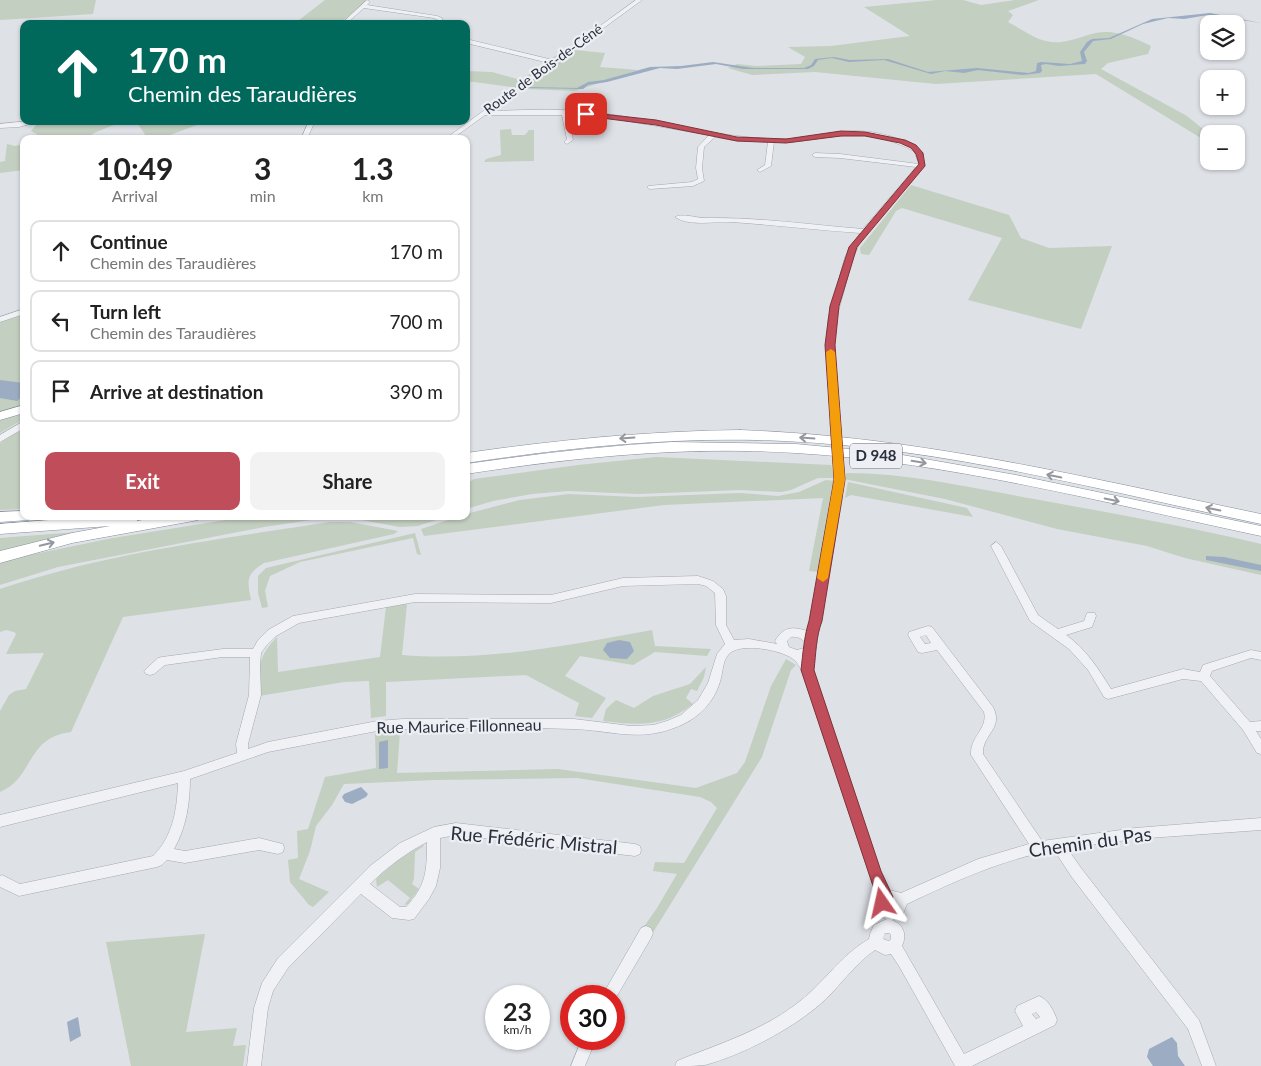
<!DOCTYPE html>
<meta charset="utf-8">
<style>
:root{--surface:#fff;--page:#f2f2f2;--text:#222;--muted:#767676;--line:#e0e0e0;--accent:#c04e5a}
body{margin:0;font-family:Lato,sans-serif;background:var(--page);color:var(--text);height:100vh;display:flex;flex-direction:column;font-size:19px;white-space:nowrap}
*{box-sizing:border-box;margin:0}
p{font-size:16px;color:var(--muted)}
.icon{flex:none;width:28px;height:28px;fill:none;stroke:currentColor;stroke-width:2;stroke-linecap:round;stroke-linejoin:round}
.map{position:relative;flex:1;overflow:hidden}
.details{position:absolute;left:20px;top:135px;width:450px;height:385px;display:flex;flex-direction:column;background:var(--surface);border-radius:10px;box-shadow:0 1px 4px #0004}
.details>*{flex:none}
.top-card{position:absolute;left:20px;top:20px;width:450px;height:105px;border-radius:10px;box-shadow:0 1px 4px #0004;background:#00695c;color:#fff;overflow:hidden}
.buttons{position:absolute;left:1200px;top:15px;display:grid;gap:10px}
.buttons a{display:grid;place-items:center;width:45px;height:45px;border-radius:10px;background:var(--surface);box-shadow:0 1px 4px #0004;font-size:25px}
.speed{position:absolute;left:485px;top:985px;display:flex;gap:10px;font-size:25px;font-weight:700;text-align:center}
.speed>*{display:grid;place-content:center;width:65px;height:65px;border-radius:50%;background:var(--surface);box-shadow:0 1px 4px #0004;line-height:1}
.speed small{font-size:12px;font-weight:400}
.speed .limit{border:8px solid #d22;background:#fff;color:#111}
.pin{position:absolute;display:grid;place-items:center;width:42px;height:42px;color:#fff;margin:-21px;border-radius:10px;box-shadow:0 2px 8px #0006}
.me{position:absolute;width:55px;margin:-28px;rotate:349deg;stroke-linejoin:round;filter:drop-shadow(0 0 4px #0008)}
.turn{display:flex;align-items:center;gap:18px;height:105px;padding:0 25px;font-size:22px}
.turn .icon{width:65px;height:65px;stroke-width:2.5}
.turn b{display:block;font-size:35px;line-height:42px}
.eta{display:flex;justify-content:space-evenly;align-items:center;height:85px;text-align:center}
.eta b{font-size:30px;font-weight:700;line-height:35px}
.action{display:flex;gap:10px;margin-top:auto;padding:10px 25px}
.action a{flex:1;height:58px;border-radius:10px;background:var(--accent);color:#fff;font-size:20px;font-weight:700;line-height:58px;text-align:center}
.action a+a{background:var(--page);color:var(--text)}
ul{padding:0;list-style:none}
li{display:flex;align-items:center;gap:15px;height:62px;margin:0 10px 8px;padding:0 15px;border:2px solid var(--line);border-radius:10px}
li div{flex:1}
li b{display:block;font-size:19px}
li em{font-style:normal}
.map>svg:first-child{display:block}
</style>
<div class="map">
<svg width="1261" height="1066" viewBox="0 0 1261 1066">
<rect width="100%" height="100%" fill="#dee1e6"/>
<path fill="#c3cfc0" d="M0 0H96L93 14 0 20Z
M325 0H367L339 24H294Z
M937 0H963L981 5 1015 0H1039L1008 11 1013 15 1008 22C1020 28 1033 38 1046 41 1060 45 1075 39 1088 35 1110 27 1131 36 1151 46L1148 54 1108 63 1101 69 1187 116 1209 134V143L1096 74 936 84 815 72 752 75 728 68 737 64 757 66 801 64 805 57 788 47 831 46 910 36 864 7Z
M565 49 605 53 600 67 638 70 575 91 526 89 466 81V71L492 72 521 80Z
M46 121H124C114 126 93 131 86 139H32L38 135 31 131 37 124Z
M136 121H208L159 139H148Z
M511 129 512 135H525L529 130H534V161L484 162 486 159 501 155 500 130Z
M7 144 15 146 24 144V170L0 173V162L5 161Z
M911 185 1009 215 1021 238 1049 248 1112 246 1081 329 968 300 1002 238 902 208 896 211 869 255 861 254 860 248Z
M24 313V405L0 412V321Z
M24 411V419L0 433V419Z
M24 430V509L0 510V443L15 433Z
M656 457 831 465 835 478H818L791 490 781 492 740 490 638 494 568 491 532 494 493 501 466 509V484L474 479 578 465Z
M846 473C908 473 972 488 1034 499 1110 513 1186 526 1261 544V575L1185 558 1147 546 1057 529 945 499 844 479Z
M826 480 835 481 819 572 809 571 823 498 664 505 424 536 421 529 460 516H466V514L520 500 569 494 637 497 741 493 778 496 799 492Z
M848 482 967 508 973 517 851 495 845 498Z
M251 516H448L418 526 400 527 350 518 331 517 264 527 58 567 0 585V561L113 538Z
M330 522H350L398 531 394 534 264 563C246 574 247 580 251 600L123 617 71 732C26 737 34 778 0 792V711L9 695 15 691 26 689 44 653 6 654 16 634 14 632 6 630 0 632V589C106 553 220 539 330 522Z
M90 531 52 538 0 554V538Z
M415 533 421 555 417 554 413 538 300 562 270 576 265 591 268 607 262 608 258 593V576L266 568Z
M407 604 402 655C486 662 570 645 652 630L655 646 711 649 707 656 655 652 633 665 580 656 565 676 606 698 592 718 575 716 579 703 526 675 386 682V716L371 718 369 681 344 682 259 696C259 669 257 657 277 637L278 672 380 657 386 607Z
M786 659 796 665 791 670 762 757 652 934 643 928 657 908 677 874 653 871 655 862 684 863 717 808 711 802 700 797 577 778 435 780 344 784 332 805 316 826 310 851 299 879 329 892 313 907 309 905 290 882 288 860 298 858 297 831 308 829 325 777 376 768 375 734 400 732 397 773 558 769 696 788 737 773 745 762 771 686Z
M706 667 704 677 697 691 691 689 686 698 693 704C663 728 638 725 603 721L606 709 616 700 634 708 653 696 690 684Z
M423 845 424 846 415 852 414 879 412 884 419 889 408 904 404 905 410 898 388 880 377 887 376 879 397 860Z
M205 934 186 1032 237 1028 233 1046 246 1045 243 1066H131L106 942Z"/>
<path fill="#9cadc3" d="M1210 13 1261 23 1208 15 1184 19 1168 18 1143 24 1111 39 1093 41 1084 52 1087 61 1085 64 1059 66 1046 64 1041 65 1042 71 1040 73 1023 75 978 70 964 73 945 71 931 74 884 60 849 62 832 58 818 60 814 66 808 69H743L716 64 677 69 660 68 607 82 588 85 583 89 527 88 529 87 577 88 588 82 604 80 650 67 681 66 713 62 753 68H804L811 65 815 59 834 57 850 60 888 59 928 72 977 68 1029 73 1036 71 1037 63 1041 62 1070 64 1082 61 1080 52 1087 42 1092 39 1109 38 1152 19Z
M0 380 24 383V395L17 401 0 398Z
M1206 556 1224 557 1261 565V571L1206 560Z
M619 640 630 642 634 651 627 659 610 658 603 650 607 643Z
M388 740V768L379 769V742Z
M361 787 368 794 366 797 352 804 345 802 342 797 344 794Z
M78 1017 81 1036 70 1042 67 1022Z
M1172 1037 1177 1043 1178 1056 1185 1066H1153L1147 1057 1149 1049Z"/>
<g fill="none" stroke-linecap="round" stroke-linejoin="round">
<defs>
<path id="minor" d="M367 0 370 2 367 5 437 16 442 18 444 24H438V20L434 18 364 8 346 24H341Z
M636 0H642L490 111C526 110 564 108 600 113 662 121 722 139 784 139 808 139 832 131 856 131 875 131 905 138 920 150L925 164 924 166 862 239 853 257 836 320 834 345 839 422 838 424 835 425 831 422 826 345 828 320 845 257 860 233C817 230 775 225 732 222 715 221 690 227 675 217 682 213 697 218 705 218 758 217 811 225 863 229L916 167 840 158 815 157 812 155 815 153 840 154 919 164 914 151C896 142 876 135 855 135 828 135 801 144 774 142L771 166 760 172 757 170 765 165 768 142 737 141 715 137 704 147 702 168 704 181 693 186 650 189 648 188V186L692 182 698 179 696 168 698 147 709 135 598 116 568 115 573 140 567 144 564 142 567 139 562 115H485L452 139H445L549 63 466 43V39L553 60Z
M28 121H41L19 127 0 128V124Z
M309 121H315L307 139H301Z
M24 309V314L0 322V317Z
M24 421V428L0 442V435Z
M839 467 844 470 842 500 821 621 815 639 817 642C815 650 813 655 805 658L813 670 886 889 901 893 978 859 1029 844 971 755C970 736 988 729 984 712L937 650 922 653 918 652 908 635 909 632 928 626 932 627 993 707C1004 729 982 734 983 754L1042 841 1135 828 1261 818V830L1135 839 1067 848 1081 868 1199 1020 1216 1066H1202L1188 1029 1071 876 1054 850C1001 860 955 881 907 904L902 916 892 920C904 925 907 935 902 946L964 1054 1023 1026 1015 1011 1017 1006 1039 996C1048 999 1054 1011 1057 1020L1055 1025 972 1066H955L899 966 891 954 885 955 875 950C856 963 842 983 826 999 796 1027 745 1054 705 1065 696 1066 684 1066 675 1066L677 1061C718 1044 759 1032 795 1005 822 986 840 955 869 939L870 934 874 925 887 919C877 916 873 908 878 898L802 671C800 668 797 661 793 659 782 650 740 642 729 654 723 660 723 670 721 678 715 703 697 720 674 728 638 742 609 730 573 729 517 727 460 729 403 729L377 731 268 752 190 779C190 804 186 828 174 849L185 851 259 838 283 844 284 848 283 852 278 854 259 850 185 863 167 860 162 865 157 867 19 896 0 887V876L2 875 20 884 153 856C173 836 177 810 178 783L0 827V815L184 771 237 753 236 744 249 695 250 657H223L165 665 154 674 150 675 146 674 144 671 158 658 162 657 223 649H253L258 640 268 630 293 616 415 594 551 595 623 578 698 576 713 581 723 589 726 596V625L734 640 749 639 777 644 775 641C783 627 792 626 807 631L811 621 832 500 834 470ZM698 584 706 586 715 593 716 625 725 644 717 654 708 683 698 700 681 715 667 721 653 725 631 726 574 719H403L377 721 268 742 248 749V744L261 695 260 665 261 653 266 646 276 636 299 623 415 602 551 603 623 586ZM926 635 931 643 925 644 920 637ZM791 637C797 636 802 638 805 643L804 648 797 650 789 647 787 641ZM890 902 893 904 892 907 889 906ZM885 933H889L891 935V939L889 941 883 939ZM1036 1012 1040 1017 1036 1019 1032 1014Z
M996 542 1001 546 1038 615 1058 629 1084 621 1087 613H1095L1096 616 1092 627 1066 635C1086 649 1098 668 1111 689L1183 669 1200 672 1203 665 1251 650 1261 652V660L1251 658 1212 671 1210 676 1250 722 1261 721V731H1256L1261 739V754L1257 753 1243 730 1201 681 1183 679 1108 699 1104 697 1088 670 1069 649 1030 621 991 546Z
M456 823 635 844 640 846 641 850 640 854 635 856 456 835 440 838V868L436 886 429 899 414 919 409 920 392 918 361 894 288 968 273 991 268 1008 261 1066H247L254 1008 262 983 278 958 370 866 400 843 434 827ZM427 842C427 871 426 886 406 907H400L370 884C387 867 406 853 427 842Z
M646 926 651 928 653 933 651 938 614 1001V996H602L641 928Z
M582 1039H596L585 1066H571Z"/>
<path id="highway" d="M24 405V413L0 420V412Z
M740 430C917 436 1088 478 1261 514V524C1104 491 945 448 784 441 677 436 572 447 466 463V453C557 440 648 431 740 430Z
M672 442 796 444 891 453 1016 475 1261 526V536C1110 504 950 462 796 453 685 446 576 457 466 474V464C535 454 603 446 672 442Z
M24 511V516H31L29 520 0 522V512Z
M99 516H137V521L163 516H200L198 520 193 521 72 543 0 563V551L72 533 110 526 0 534V524Z"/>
</defs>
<use href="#minor" stroke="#a4a8af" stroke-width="1"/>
<use href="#highway" stroke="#878e9b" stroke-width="1"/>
<use href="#minor" fill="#f0f1f5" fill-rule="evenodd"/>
<use href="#highway" fill="#fff" fill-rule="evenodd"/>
<defs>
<path id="minor-bridge" d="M835 422 839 470"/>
</defs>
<use href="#minor-bridge" stroke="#a4a8af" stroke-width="11" stroke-linecap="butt"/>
<use href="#minor-bridge" stroke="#f0f1f5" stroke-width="10"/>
</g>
<defs><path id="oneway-shaft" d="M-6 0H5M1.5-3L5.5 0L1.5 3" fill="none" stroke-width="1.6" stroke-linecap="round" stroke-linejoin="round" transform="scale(1.25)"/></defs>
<g stroke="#94979d">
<use href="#oneway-shaft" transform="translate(627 438) rotate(176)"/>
<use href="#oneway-shaft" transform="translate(807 438) rotate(-176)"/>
<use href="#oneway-shaft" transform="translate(919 462) rotate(9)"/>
<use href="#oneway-shaft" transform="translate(1054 476) rotate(-169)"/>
<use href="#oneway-shaft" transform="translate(1112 500) rotate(12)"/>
<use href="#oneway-shaft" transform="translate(1213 509) rotate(-168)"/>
<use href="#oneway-shaft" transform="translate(47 544) rotate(-14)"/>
</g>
<path fill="#c04e5a" stroke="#7d333a" d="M584 112 656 120 737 137 786 139 841 131 865 132 905 140 916 145 923 153 925 166 857 247 839 306 835 345 845 480 822 621C816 637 816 653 814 670L881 871 893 897 887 908 882 911 876 908 874 903 877 898 801 670C803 653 804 637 809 621L834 480 825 345 830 306 849 247 919 164 916 154 911 148 900 143 865 136H841L786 143 737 141 656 125 586 116 583 114Z"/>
<path fill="#f59e0b" d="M831 349 835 352 845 480 828 578 823 582 817 578 834 480 826 352Z"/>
<g text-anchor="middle" stroke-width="4.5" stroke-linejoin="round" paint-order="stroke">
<g font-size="14" fill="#292f3b" stroke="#edeff4">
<text transform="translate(543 69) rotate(-36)" y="5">Route de Bois-de-Céné</text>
</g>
<rect fill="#edeff4" stroke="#646972" stroke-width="1" x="850" y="443.5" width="52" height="25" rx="4"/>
<g font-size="15" font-weight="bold" fill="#292f3b">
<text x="876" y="461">D 948</text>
</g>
<g font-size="16" fill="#292f3b" stroke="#edeff4">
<text transform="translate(459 726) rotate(-1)" y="6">Rue Maurice Fillonneau</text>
</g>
<g font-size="19" fill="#292f3b" stroke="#edeff4">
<text transform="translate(534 840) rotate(5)" y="7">Rue Frédéric Mistral</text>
<text transform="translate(1090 842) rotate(-8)" y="7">Chemin du Pas</text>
</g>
</g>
</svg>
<div class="buttons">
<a><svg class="icon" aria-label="layers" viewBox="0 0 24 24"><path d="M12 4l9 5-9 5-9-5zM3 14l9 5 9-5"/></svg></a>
<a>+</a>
<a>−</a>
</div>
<div class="speed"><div>23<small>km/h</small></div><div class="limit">30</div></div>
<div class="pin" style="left:586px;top:114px;background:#d93025"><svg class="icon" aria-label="arrive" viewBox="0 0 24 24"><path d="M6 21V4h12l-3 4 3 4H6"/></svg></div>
<svg class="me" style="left:882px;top:903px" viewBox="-20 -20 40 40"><path d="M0-17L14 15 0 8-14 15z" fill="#c04e5a" stroke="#fff" stroke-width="4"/></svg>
<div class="top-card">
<div class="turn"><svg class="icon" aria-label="ahead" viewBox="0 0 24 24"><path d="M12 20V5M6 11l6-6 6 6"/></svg><div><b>170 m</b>Chemin des Taraudières</div></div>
</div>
<section class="details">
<div class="eta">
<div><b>10:49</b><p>Arrival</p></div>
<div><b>3</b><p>min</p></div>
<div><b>1.3</b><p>km</p></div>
</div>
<ul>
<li><svg class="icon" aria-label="ahead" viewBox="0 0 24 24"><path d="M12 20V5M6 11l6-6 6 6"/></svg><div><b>Continue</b><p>Chemin des Taraudières</p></div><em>170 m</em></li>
<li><svg class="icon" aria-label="left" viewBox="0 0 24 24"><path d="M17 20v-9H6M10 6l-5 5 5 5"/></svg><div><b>Turn left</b><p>Chemin des Taraudières</p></div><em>700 m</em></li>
<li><svg class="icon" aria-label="arrive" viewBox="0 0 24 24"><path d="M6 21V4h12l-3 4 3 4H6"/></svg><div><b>Arrive at destination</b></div><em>390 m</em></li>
</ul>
<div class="action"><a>Exit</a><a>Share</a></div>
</section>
</div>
